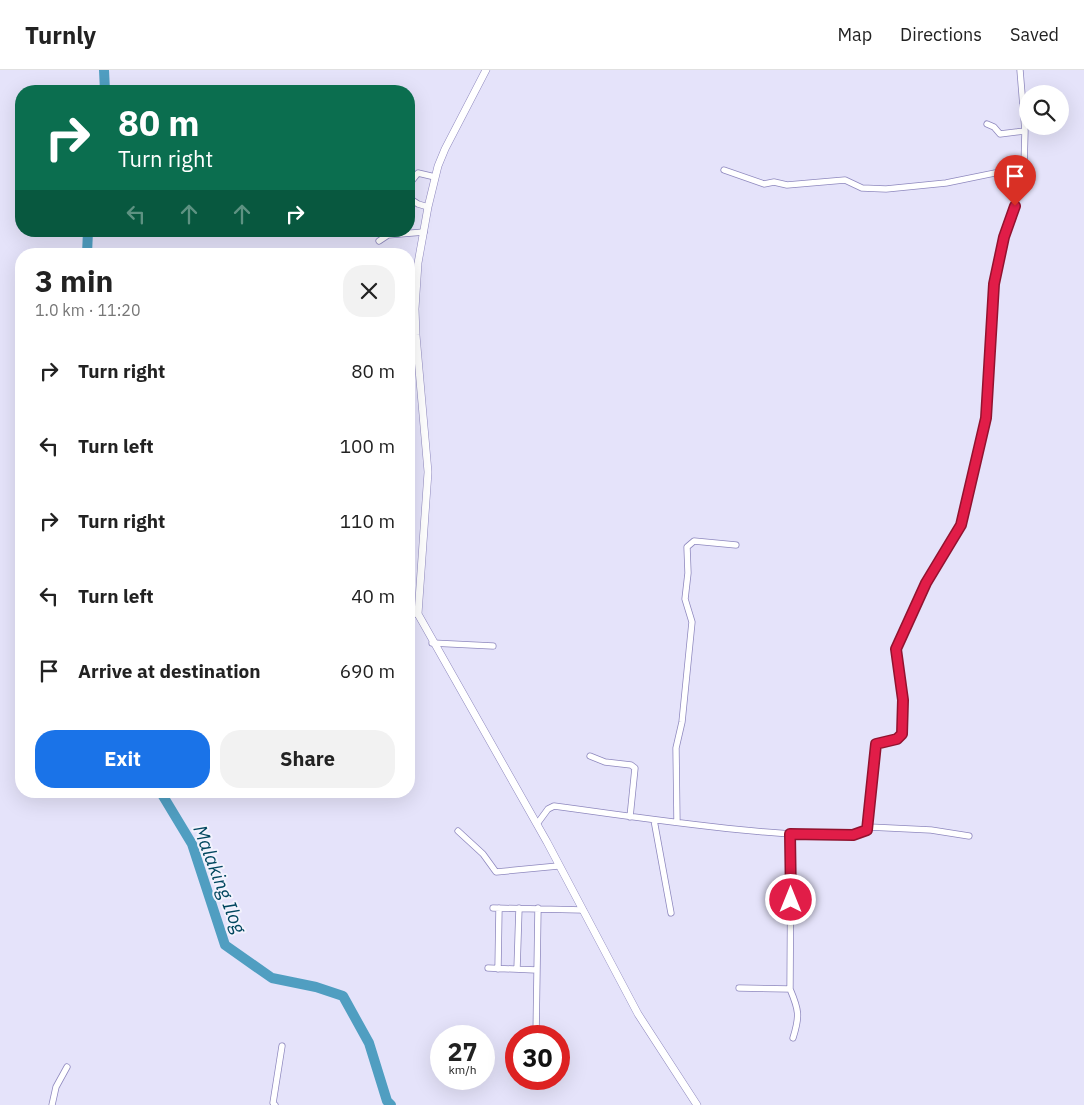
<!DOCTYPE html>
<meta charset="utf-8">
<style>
:root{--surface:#fff;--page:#f2f2f2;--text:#222;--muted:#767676;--line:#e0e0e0;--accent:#1a73e8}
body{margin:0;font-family:"IBM Plex Sans",sans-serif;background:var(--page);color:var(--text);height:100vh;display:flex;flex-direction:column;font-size:19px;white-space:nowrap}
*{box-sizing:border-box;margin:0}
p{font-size:16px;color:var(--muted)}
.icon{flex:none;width:28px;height:28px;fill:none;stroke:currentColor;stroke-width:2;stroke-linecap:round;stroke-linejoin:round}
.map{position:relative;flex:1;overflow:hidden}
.sheet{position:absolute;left:15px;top:178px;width:400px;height:550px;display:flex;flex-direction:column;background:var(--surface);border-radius:20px;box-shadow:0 5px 20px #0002}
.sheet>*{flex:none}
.banner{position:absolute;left:15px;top:15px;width:400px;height:152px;border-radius:20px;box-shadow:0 5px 20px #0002;background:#0b6e4f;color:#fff;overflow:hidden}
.buttons{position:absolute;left:1019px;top:15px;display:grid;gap:10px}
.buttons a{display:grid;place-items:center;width:50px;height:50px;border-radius:50%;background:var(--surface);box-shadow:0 5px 20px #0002;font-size:25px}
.speed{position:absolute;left:430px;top:955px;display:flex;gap:10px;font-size:25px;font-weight:700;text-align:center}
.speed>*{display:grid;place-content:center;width:65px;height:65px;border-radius:50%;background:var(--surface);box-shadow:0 5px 20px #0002;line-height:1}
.speed small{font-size:12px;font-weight:400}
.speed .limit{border:8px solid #d22;background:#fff;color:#111}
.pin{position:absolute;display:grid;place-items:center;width:42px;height:42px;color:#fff;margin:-51px -21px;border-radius:50% 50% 50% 0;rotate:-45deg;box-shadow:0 0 5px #0007}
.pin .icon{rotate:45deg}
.me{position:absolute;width:55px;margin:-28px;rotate:0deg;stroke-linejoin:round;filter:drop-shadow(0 0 4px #0008)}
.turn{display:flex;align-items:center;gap:18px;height:105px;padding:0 20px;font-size:22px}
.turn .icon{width:65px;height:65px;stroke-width:2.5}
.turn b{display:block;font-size:35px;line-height:42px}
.lanes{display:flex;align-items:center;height:48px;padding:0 20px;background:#0003;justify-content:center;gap:25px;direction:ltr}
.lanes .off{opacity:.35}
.round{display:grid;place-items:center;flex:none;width:52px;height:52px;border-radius:20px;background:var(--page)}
.head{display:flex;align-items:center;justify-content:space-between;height:85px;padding:0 20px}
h1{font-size:30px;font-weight:700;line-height:38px}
.button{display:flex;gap:10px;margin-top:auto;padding:10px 20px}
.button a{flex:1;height:58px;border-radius:20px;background:var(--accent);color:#fff;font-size:20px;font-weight:700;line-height:58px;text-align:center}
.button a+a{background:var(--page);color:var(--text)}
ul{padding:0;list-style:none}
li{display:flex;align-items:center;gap:15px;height:75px;padding:0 20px}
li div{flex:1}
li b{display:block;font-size:19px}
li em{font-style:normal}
header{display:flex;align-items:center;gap:30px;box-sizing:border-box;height:70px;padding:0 25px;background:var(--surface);border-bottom:1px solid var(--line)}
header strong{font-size:24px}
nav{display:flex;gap:28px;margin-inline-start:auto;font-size:18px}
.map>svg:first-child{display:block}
</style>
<header>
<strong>Turnly</strong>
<nav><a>Map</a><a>Directions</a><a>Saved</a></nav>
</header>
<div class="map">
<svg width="1084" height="1035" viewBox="0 0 1084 1035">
<rect width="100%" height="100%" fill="#e5e3fa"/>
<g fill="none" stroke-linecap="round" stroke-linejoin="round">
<path stroke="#509ec1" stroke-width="10" d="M104 0 105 21
M87 184 88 161
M160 721 192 774 225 875 272 908 316 917 343 926 369 973 387 1031 391 1035"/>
<defs>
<path id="minor" d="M987 54 994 57 1000 64 1025 61
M724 100 764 114 774 112 787 115 845 110 862 118 886 119 946 113 1024 97
M410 113 418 103 435 107
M409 128 418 134 428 137
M379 171 388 165 424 162
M409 544H418
M432 573 493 576
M590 686 605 692 631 695 635 698 630 747
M654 750 671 843
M677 752 676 678 682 652 692 552 685 529 688 503 687 477 694 471 736 475
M537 754 548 739 554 736C600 742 839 779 867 760L876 674 897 669 902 664 903 630 896 579 926 513 961 455 986 348 994 214 1024 97 1025 61 1020 0
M869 757 931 760 969 766
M458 761 483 784 496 802 558 796
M791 764 790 919C799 940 800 946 793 968
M493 838 583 840
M488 898 536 900
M498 899 499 838
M517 899 519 838
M739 918 790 919
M536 966 538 838
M52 1035 56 1017 67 997
M275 1035 273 1033 282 976"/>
<path id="tertiary" d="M486 0 445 79 438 96 428 137 418 193 415 239 416 265 428 402 418 544 547 772 638 944 697 1035"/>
</defs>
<use href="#minor" stroke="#8e88be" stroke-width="7"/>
<use href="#tertiary" stroke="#8e88be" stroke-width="8"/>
<use href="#minor" stroke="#fff" stroke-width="5.5"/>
<use href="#tertiary" stroke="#fff" stroke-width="7"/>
</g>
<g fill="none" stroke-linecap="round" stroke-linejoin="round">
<defs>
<path id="route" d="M791 830 790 764 853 765 867 760 876 674 897 669 902 664 903 630 896 579 926 513 961 455 986 348 994 214 1004 167 1015 136"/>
</defs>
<use href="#route" stroke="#92132f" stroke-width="12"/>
<use href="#route" stroke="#e11d48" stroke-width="9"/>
</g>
<g text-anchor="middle" stroke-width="4" stroke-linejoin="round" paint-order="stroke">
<g font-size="19" font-style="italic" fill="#00465e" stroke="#f2f2fd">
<text transform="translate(220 809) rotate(69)" y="7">Malaking Ilog</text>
</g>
</g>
</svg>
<div class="buttons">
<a><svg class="icon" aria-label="search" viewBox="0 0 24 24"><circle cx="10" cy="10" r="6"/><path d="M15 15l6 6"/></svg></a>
</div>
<div class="speed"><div>27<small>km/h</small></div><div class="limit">30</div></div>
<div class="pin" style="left:1015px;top:136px;background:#d93025"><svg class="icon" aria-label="arrive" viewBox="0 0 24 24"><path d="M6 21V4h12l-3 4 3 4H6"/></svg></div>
<svg class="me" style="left:791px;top:830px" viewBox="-20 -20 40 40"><circle r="17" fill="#e11d48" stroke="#fff" stroke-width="3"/><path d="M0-11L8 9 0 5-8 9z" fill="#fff"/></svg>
<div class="banner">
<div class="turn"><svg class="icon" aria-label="right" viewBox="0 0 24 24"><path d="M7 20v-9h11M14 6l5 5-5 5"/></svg><div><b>80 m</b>Turn right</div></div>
<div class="lanes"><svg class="icon off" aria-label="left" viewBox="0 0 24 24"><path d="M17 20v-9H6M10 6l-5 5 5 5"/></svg><svg class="icon off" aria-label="ahead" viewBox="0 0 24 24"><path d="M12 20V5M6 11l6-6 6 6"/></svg><svg class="icon off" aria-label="ahead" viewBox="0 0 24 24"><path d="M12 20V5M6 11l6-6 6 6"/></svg><svg class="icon" aria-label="right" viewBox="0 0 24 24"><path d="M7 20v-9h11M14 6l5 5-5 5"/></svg></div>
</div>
<section class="sheet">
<div class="head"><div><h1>3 min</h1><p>1.0 km · 11:20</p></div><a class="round"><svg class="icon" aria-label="close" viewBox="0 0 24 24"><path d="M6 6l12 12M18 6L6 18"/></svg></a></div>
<ul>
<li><svg class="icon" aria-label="right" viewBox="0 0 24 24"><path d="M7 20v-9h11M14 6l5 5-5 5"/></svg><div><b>Turn right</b></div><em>80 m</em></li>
<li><svg class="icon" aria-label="left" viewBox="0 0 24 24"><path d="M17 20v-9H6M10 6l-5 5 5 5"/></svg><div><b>Turn left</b></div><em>100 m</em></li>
<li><svg class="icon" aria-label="right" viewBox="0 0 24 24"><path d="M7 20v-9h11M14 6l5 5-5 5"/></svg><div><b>Turn right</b></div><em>110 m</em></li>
<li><svg class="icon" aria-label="left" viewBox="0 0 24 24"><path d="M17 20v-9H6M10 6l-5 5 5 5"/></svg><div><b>Turn left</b></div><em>40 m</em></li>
<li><svg class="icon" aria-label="arrive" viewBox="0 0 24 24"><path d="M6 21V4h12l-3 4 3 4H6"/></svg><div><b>Arrive at destination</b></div><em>690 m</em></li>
</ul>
<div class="button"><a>Exit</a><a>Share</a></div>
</section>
</div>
